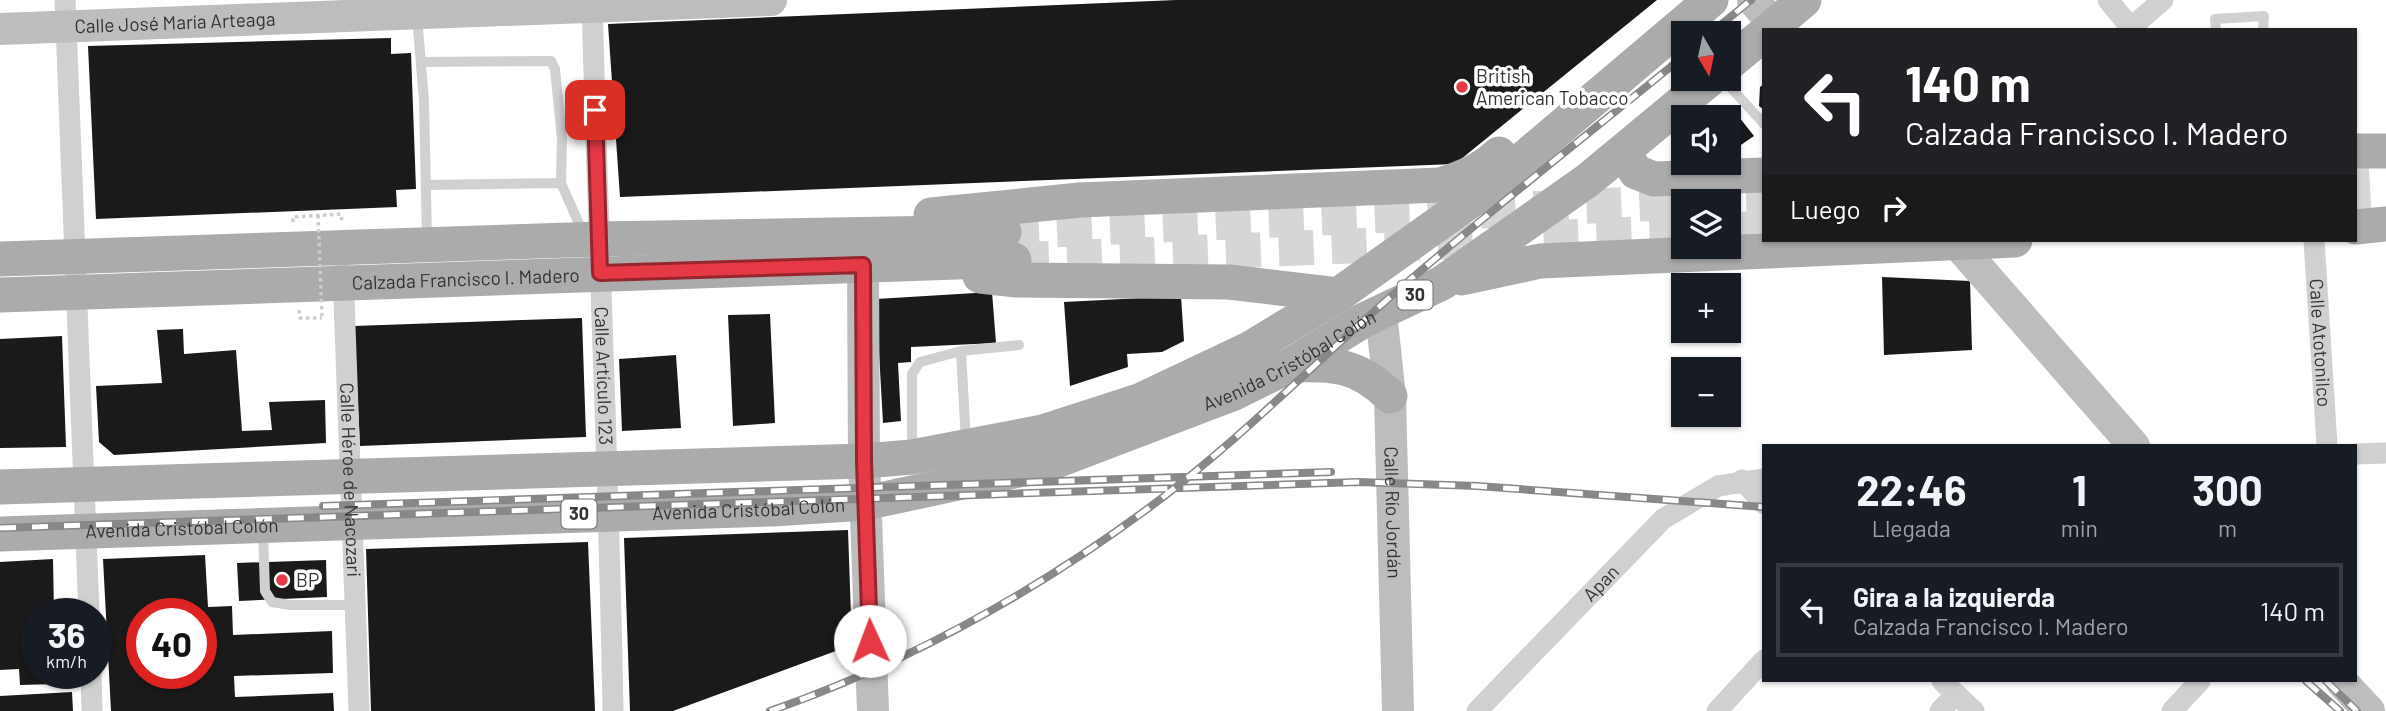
<!DOCTYPE html>
<html lang="es">
<meta charset="utf-8">
<style>
:root{--surface:#171b24;--page:#20242c;--text:#f1f3f6;--muted:#9ea1a6;--line:#363941}
body{margin:0;font-family:Barlow,sans-serif;background:var(--page);color:var(--text);height:100vh;display:flex;flex-direction:column;font-size:26px;white-space:nowrap}
*{box-sizing:border-box;margin:0}
p{font-size:23px;color:var(--muted)}
.icon{flex:none;width:38px;height:38px;fill:none;stroke:currentColor;stroke-width:2;stroke-linecap:round;stroke-linejoin:round}
.map{position:relative;flex:1;overflow:hidden}
.details{position:absolute;left:1762px;top:444px;width:595px;height:238px;display:flex;flex-direction:column;background:var(--surface);border-radius:0px;box-shadow:0 2px 5px #0004}
.details>*{flex:none}
.guide{position:absolute;left:1762px;top:28px;width:595px;height:214px;border-radius:0px;box-shadow:0 2px 5px #0004;background:#202124;color:#fff;overflow:hidden}
.needle{width:46px;rotate:171deg}
.controls{position:absolute;left:1671px;top:21px;display:grid;gap:14px}
.controls a{display:grid;place-items:center;width:70px;height:70px;border-radius:0px;background:var(--surface);box-shadow:0 2px 5px #0004;font-size:35px}
.speed{position:absolute;left:21px;top:598px;display:flex;gap:14px;font-size:35px;font-weight:700;text-align:center}
.speed>*{display:grid;place-content:center;width:91px;height:91px;border-radius:50%;background:var(--surface);box-shadow:0 2px 5px #0004;line-height:1}
.speed small{font-size:18px;font-weight:400}
.speed .limit{border:10px solid #d22;background:#fff;color:#111}
.pin{position:absolute;display:grid;place-items:center;width:60px;height:60px;color:#fff;margin:-30px;border-radius:14px;box-shadow:0 4px 10px #0006}
.me{position:absolute;width:77px;margin:-38px;rotate:358deg;stroke-linejoin:round;filter:drop-shadow(0 0 5px #0008)}
.turn{display:flex;align-items:center;gap:24px;height:147px;padding:0 28px;font-size:32px}
.turn .icon{width:91px;height:91px;stroke-width:2.5}
.turn b{display:block;font-size:49px;line-height:60px}
.then{display:flex;align-items:center;height:66px;padding:0 28px;background:#0003;gap:14px;font-size:26px}
.eta{display:flex;justify-content:space-evenly;align-items:center;height:119px;text-align:center}
.eta b{font-size:42px;font-weight:700;line-height:49px}
ul{padding:0;list-style:none}
li{display:flex;align-items:center;gap:21px;height:94px;margin:0 14px 10px;padding:0 14px;border:4px solid var(--line);border-radius:0px}
li div{flex:1}
li b{display:block;font-size:26px}
li em{font-style:normal}
.map>svg:first-child{display:block}
</style>
<div class="map">
<svg width="2386" height="711" viewBox="0 0 2386 711">
<rect width="100%" height="100%" fill="#fff"/>
<path fill="#1a1a1a" fill-rule="evenodd" d="M1176 0H1657L1455 164 620 197 608 24Z
M391 38V54L411 53 416 189 396 190 397 207 96 219 88 46Z
M1764 84V110L1759 106 1760 87Z
M1732 108 1754 136 1735 149 1729 140V117H1719Z
M1882 277 1970 281 1972 350 1884 355Z
M992 292 996 343 911 347V362L898 363 901 421 883 423 876 299Z
M1181 296 1184 341 1162 352 1127 354 1128 367 1070 386 1064 302Z
M770 314 775 423 733 426 728 315Z
M582 318 586 437 360 446 354 326Z
M183 329 184 354 236 350 242 431 272 430 269 402 325 400 326 443 114 455 99 442 96 386 162 383 157 330Z
M62 336 66 447 0 448V339Z
M676 355 681 428 622 431 619 359Z
M848 530 852 645 673 711H630L624 538Z
M588 542 595 711H371L366 549Z
M205 555 208 607 232 606 233 635 332 631 333 673 234 676 235 697 333 693 334 711H111L103 559ZM142 614H201V674H142Z
M53 559 54 614H37V674H56V684L20 685 19 669 0 670V562Z
M326 560 327 597 239 601 237 563Z
M72 692 73 711H0V696Z"/>
<g fill="none" stroke-linecap="round" stroke-linejoin="round">
<path stroke="#d6d6d6" stroke-width="35" stroke-dasharray="35 18" stroke-linecap="butt" d="M2356 172 2369 171
M1693 201 1764 198
M2356 204 2371 203
M1729 230 1764 228
M1004 232 1684 202
M1014 260 1684 232"/>
<path stroke="#cdcdcd" stroke-width="3.5" stroke-dasharray="3.5 3.5" stroke-linecap="butt" d="M293 222V217L341 214 342 222
M299 310 300 318H322"/>
<path stroke="#d0d0d0" stroke-width="10" d="M417 16 424 101 427 241
M2216 30 2215 19 2264 16 2263 30
M422 62 551 61 555 69 562 139 561 183 427 185
M1723 79 1764 124
M561 183 584 235
M961 351 966 442
M912 452V374L920 362 961 351 1019 345
M263 532 265 591 272 602 290 605H355"/>
<g stroke="#d0d0d0" stroke-width="21">
<path d="M65 0 89 614"/>
<path id="s1" d="M592 0C598 237 609 474 613 711"/>
<path d="M2108 0 2131 28"/>
<path d="M2128 30 2163 0"/>
<path id="s2" d="M2314 240 2327 446"/>
<path id="s3" d="M343 272 359 711"/>
<path d="M2356 454 2386 453"/>
<path d="M1742 480 1764 504"/>
<path d="M91 674 92 711"/>
<path d="M1942 681 1974 711"/>
<path id="s4" d="M1477 711 1663 519 1718 486 1764 479"/>
<path d="M1717 711 1764 660"/>
<path d="M1940 711 1956 694"/>
<path d="M2172 711 2200 681"/>
</g>
<g stroke="#bdbdbd" stroke-width="32">
<path d="M1753 0 1778 30"/>
<path id="s5" d="M0 29 771 0"/>
<path d="M1954 240 2134 446"/>
<path d="M863 265 864 461 873 711"/>
<path id="s6" d="M1381 313 1390 396 1398 711"/>
<path d="M2341 681 2369 711"/>
</g>
<g stroke="#ababab" stroke-width="35">
<path d="M1769 30 1804 0"/>
<path d="M1729 63 1764 34"/>
<path d="M2356 151H2386"/>
<path d="M1623 152 1636 172 1654 179 1764 175"/>
<path d="M931 215 1080 200 1440 185C1462 178 1482 170 1499 154"/>
<path d="M2356 227 2386 224"/>
<path d="M0 259 599 239 1004 232"/>
<path d="M980 276 1017 280 1229 282 1338 295"/>
<path d="M1462 278 1540 261 2015 240"/>
<path id="s7" d="M0 295 1014 260"/>
<path d="M1291 365C1335 364 1357 364 1390 396"/>
<path d="M0 487 864 461 912 457 1043 432 1139 401 1251 348 1338 295 1490 187 1711 0"/>
<path id="s8" d="M0 534 773 509 865 503 1051 463 1232 394 1291 365 1364 320 1442 283 1588 180 1710 79"/>
</g>
<defs>
<path id="rail" d="M1711 33 1751 0
M323 506 1331 472
M0 528 1358 482 1477 486 1764 507
M2306 681 2340 711
M2326 681 2357 711
M770 711C905 664 1035 592 1150 507 1243 438 1323 354 1411 279 1500 203 1593 130 1684 56"/>
</defs>
<use href="#rail" stroke="#888" stroke-width="8"/>
<use href="#rail" stroke="#fff" stroke-width="5" stroke-dasharray="16" stroke-linecap="butt"/>
<path stroke="#cdcdcd" stroke-width="3.5" stroke-dasharray="3.5 3.5" stroke-linecap="butt" d="M318 215 322 318"/>
</g>
<g fill="none" stroke-linecap="round" stroke-linejoin="round">
<defs>
<path id="route" d="M595 110 600 273 863 265 864 461 870 641"/>
</defs>
<use href="#route" stroke="#96252e" stroke-width="18"/>
<use href="#route" stroke="#e63946" stroke-width="12"/>
</g>
<g fill="#e63946" stroke="#fff" stroke-width="2.5">
<circle cx="1462" cy="87" r="7"/>
<circle cx="282" cy="580" r="7"/>
</g>
<g text-anchor="middle" stroke-width="7" stroke-linejoin="round" paint-order="stroke">
<g fill="#fff" stroke="#707070" stroke-width="2">
<rect x="1397.5" y="280.5" width="35" height="29" rx="5"/>
<rect x="561.5" y="499.5" width="35" height="29" rx="5"/>
</g>
<g font-size="18" font-weight="bold" fill="#333">
<text x="1415" y="301">30</text>
<text x="579" y="520">30</text>
</g>
<g font-size="19" fill="#333" stroke="#fff">
<text dy="7" stroke="none"><textPath href="#s5" startOffset="175">Calle José María Arteaga</textPath></text>
<text dy="7" stroke="none"><textPath href="#s7" startOffset="466">Calzada Francisco I. Madero</textPath></text>
<text dy="7" stroke="none"><textPath href="#s2" startOffset="103">Calle Atotonilco</textPath></text>
<text dy="7" stroke="none"><textPath href="#s8" startOffset="1316">Avenida Cristóbal Colón</textPath></text>
<text dy="7" stroke="none"><textPath href="#s1" startOffset="376">Calle Artículo 123</textPath></text>
<text dy="7" stroke="none"><textPath href="#s3" startOffset="208">Calle Héroe de Nacozari</textPath></text>
<text dy="7" stroke="none"><textPath href="#s8" startOffset="749">Avenida Cristóbal Colón</textPath></text>
<text dy="7" stroke="none"><textPath href="#s6" startOffset="200">Calle Río Jordán</textPath></text>
<text dy="7" stroke="none"><textPath href="#s8" startOffset="182">Avenida Cristóbal Colón</textPath></text>
<text dy="7" stroke="none"><textPath href="#s4" startOffset="178">Apan</textPath></text>
</g>
<g font-size="19" fill="#333" stroke="#fff" text-anchor="start">
<text x="1476" y="83">British<tspan x="1476" dy="22">American Tobacco</tspan></text>
<text x="296" y="587">BP</text>
</g>
</g>
</svg>
<div class="controls">
<a><svg class="needle" viewBox="-14 -14 28 28"><path d="M0-13l5 13h-10z" fill="#e53935"/><path d="M0 13l5-13h-10z" fill="#9ea1a6"/></svg></a>
<a><svg class="icon" aria-label="sound" viewBox="0 0 24 24"><path d="M4 9h4l5-4v14l-5-4H4zM17 9q2 3 0 6"/></svg></a>
<a><svg class="icon" aria-label="layers" viewBox="0 0 24 24"><path d="M12 4l9 5-9 5-9-5zM3 14l9 5 9-5"/></svg></a>
<a>+</a>
<a>−</a>
</div>
<div class="speed"><div>36<small>km/h</small></div><div class="limit">40</div></div>
<div class="pin" style="left:595px;top:110px;background:#d93025"><svg class="icon" aria-label="arrive" viewBox="0 0 24 24"><path d="M6 21V4h12l-3 4 3 4H6"/></svg></div>
<svg class="me" style="left:870px;top:641px" viewBox="-20 -20 40 40"><circle r="19" fill="#fff"/><path d="M0-13L10 11 0 6-10 11z" fill="#e63946"/></svg>
<div class="guide">
<div class="turn"><svg class="icon" aria-label="left" viewBox="0 0 24 24"><path d="M17 20v-9H6M10 6l-5 5 5 5"/></svg><div><b>140 m</b>Calzada Francisco I. Madero</div></div>
<div class="then">Luego<svg class="icon" aria-label="right" viewBox="0 0 24 24"><path d="M7 20v-9h11M14 6l5 5-5 5"/></svg></div>
</div>
<section class="details">
<div class="eta">
<div><b>22:46</b><p>Llegada</p></div>
<div><b>1</b><p>min</p></div>
<div><b>300</b><p>m</p></div>
</div>
<ul>
<li><svg class="icon" aria-label="left" viewBox="0 0 24 24"><path d="M17 20v-9H6M10 6l-5 5 5 5"/></svg><div><b>Gira a la izquierda</b><p>Calzada Francisco I. Madero</p></div><em>140 m</em></li>
</ul>
</section>
</div>
